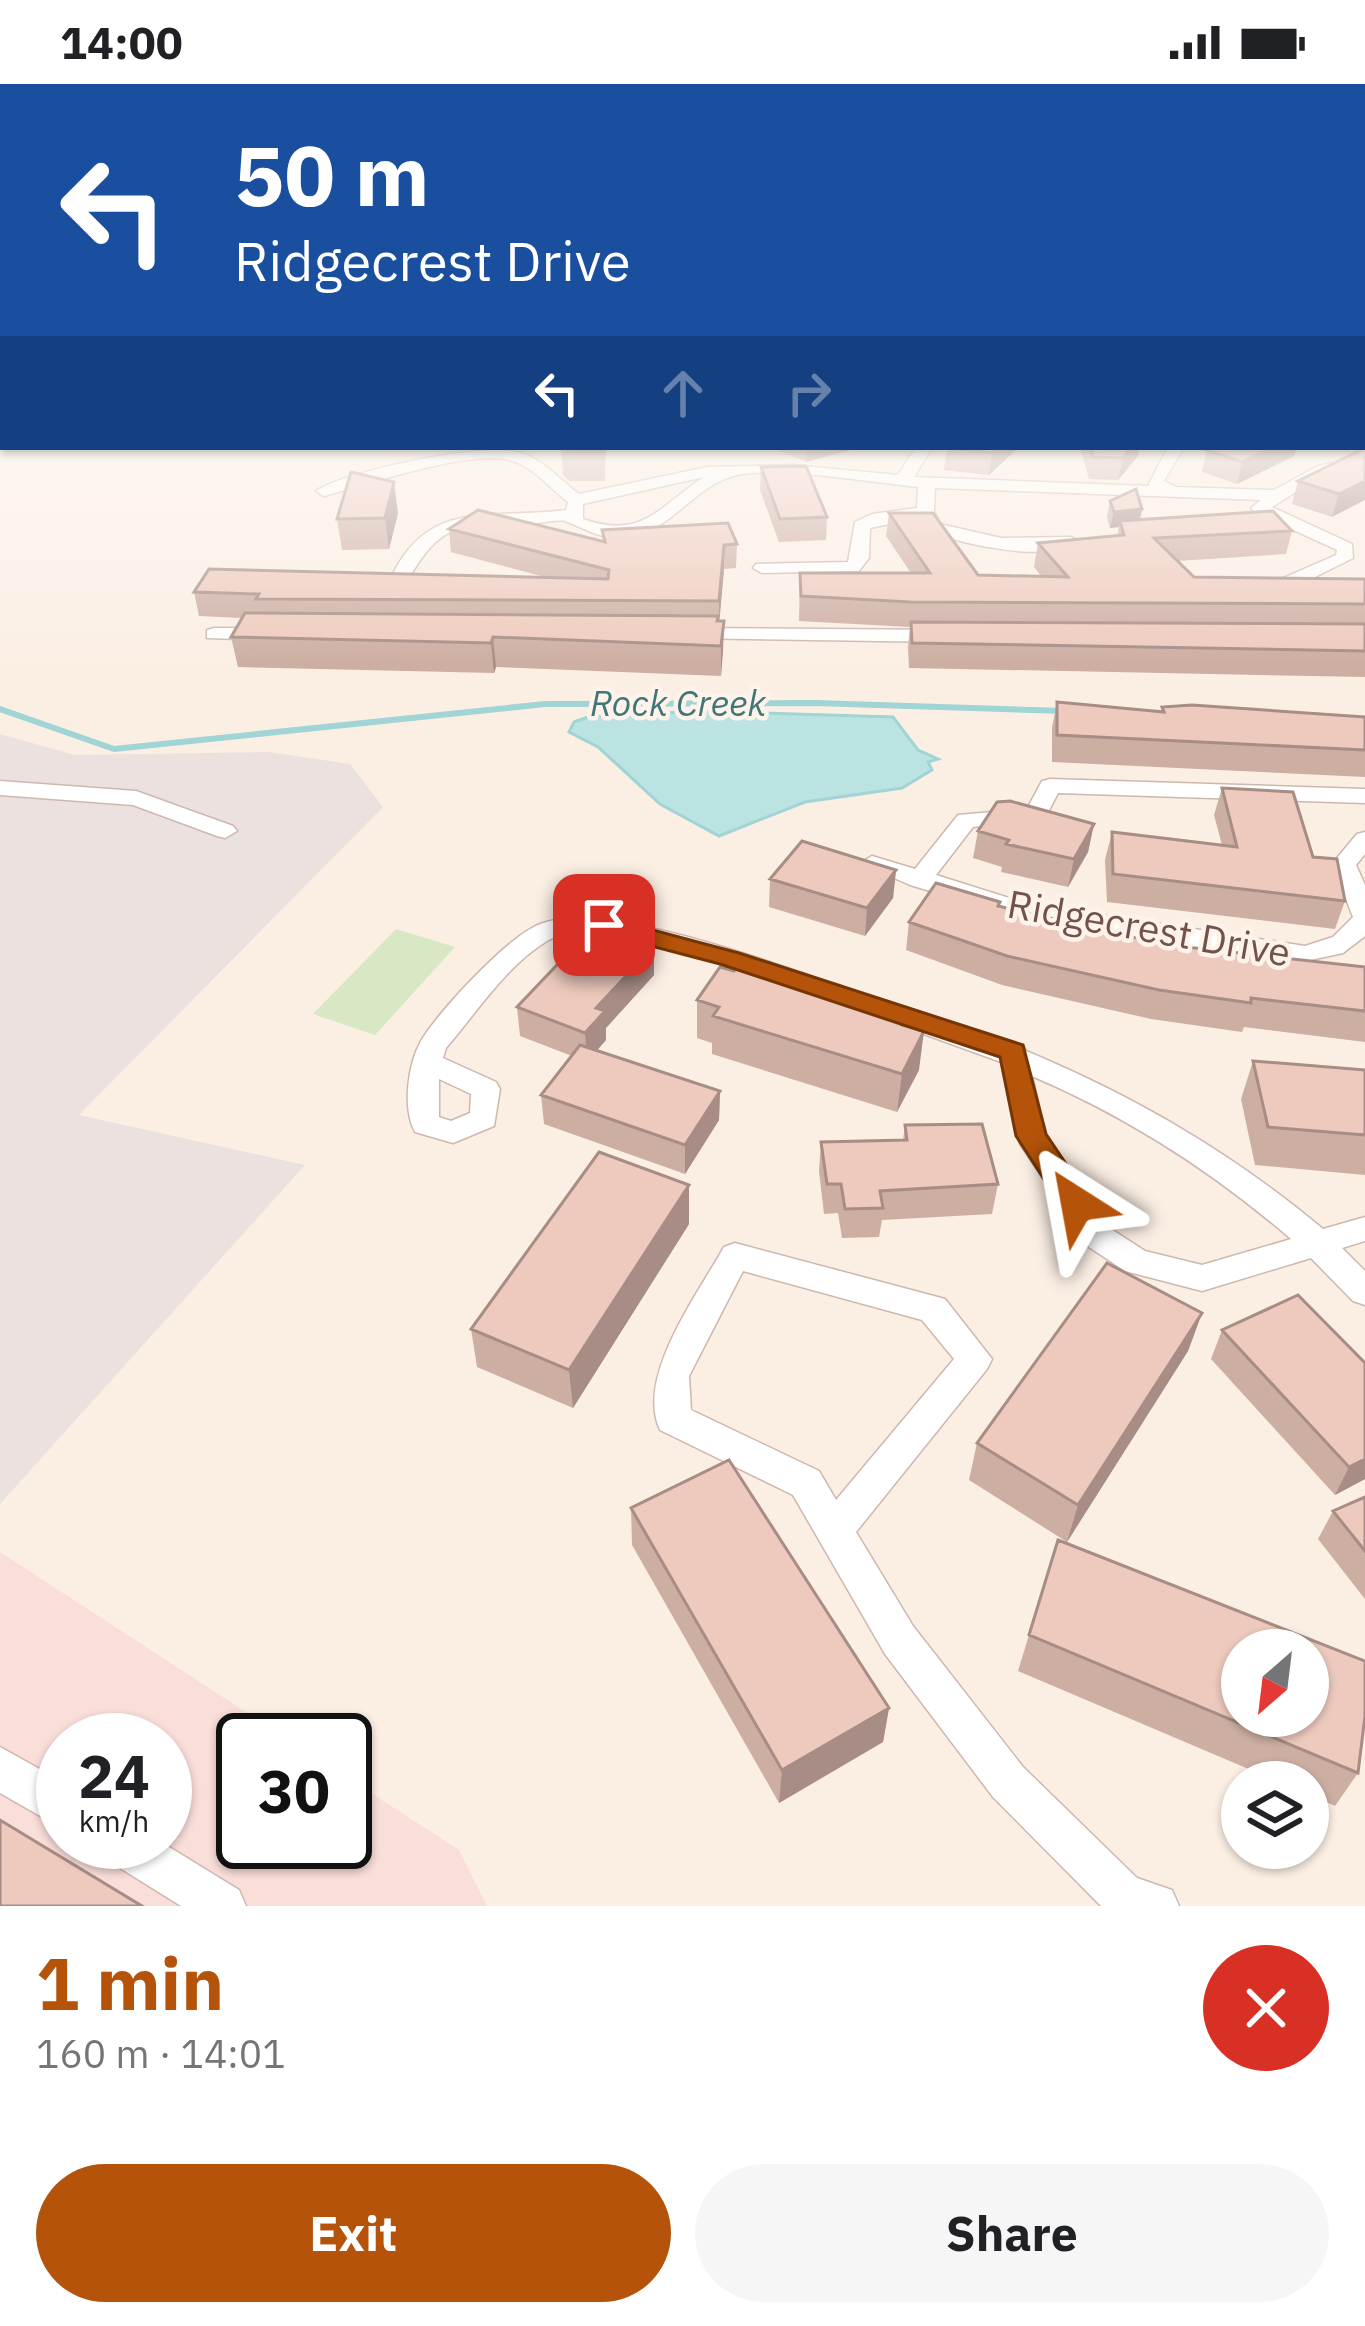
<!DOCTYPE html>
<meta charset="utf-8">
<style>
:root{--surface:#fff;--page:#f6f6f6;--text:#202124;--muted:#757577;--accent:#b45309}
body{margin:0;font-family:"IBM Plex Sans",sans-serif;background:var(--page);color:var(--text);height:100vh;display:flex;flex-direction:column;font-size:45px;white-space:nowrap}
*{box-sizing:border-box;margin:0}
p{font-size:39px;color:var(--muted)}
.icon{flex:none;width:66px;height:66px;fill:none;stroke:currentColor;stroke-width:2;stroke-linecap:round;stroke-linejoin:round}
.map{position:relative;height:1822px;overflow:hidden}
.side{display:flex;flex-direction:column;background:var(--surface);flex:1}
.side>*{flex:none}
.top-card{position:absolute;left:0px;top:0px;width:1365px;height:366px;box-shadow:0 3px 9px #0004;background:#1a4fa0;color:#fff;overflow:hidden}
.needle{width:78px;rotate:208deg}
.buttons{position:absolute;left:1221px;top:1545px;display:grid;gap:24px}
.buttons a{display:grid;place-items:center;width:108px;height:108px;border-radius:50%;background:var(--surface);box-shadow:0 3px 9px #0004;font-size:60px}
.speed{position:absolute;left:36px;top:1629px;display:flex;gap:24px;font-size:60px;font-weight:700;text-align:center}
.speed>*{display:grid;place-content:center;width:156px;height:156px;border-radius:50%;background:var(--surface);box-shadow:0 3px 9px #0004;line-height:1}
.speed small{font-size:30px;font-weight:400}
.speed .limit{border:6px solid #111;border-radius:18px;background:#fff;color:#111}
.pin{position:absolute;display:grid;place-items:center;width:102px;height:102px;color:#fff;margin:-51px;border-radius:24px;box-shadow:0 6px 18px #0006}
.me{position:absolute;width:132px;margin:-66px;rotate:326deg;stroke-linejoin:round;filter:drop-shadow(0 0 9px #0008)}
.turn{display:flex;align-items:center;gap:42px;height:252px;padding:0 36px;font-size:54px}
.turn .icon{width:156px;height:156px;stroke-width:2.5}
.turn b{display:block;font-size:84px;line-height:102px}
.lanes{display:flex;align-items:center;height:114px;padding:0 36px;background:#0003;justify-content:center;gap:60px;direction:ltr}
.lanes .off{opacity:.35}
.round{display:grid;place-items:center;flex:none;width:126px;height:126px;border-radius:63px;background:var(--page)}
.headline{display:flex;align-items:center;justify-content:space-between;height:204px;padding:0 36px}
h1{font-size:72px;font-weight:700;line-height:90px;color:var(--accent)}
.button{display:flex;gap:24px;margin-top:auto;padding:24px 36px}
.button a{flex:1;height:138px;border-radius:72px;background:var(--accent);color:#fff;font-size:48px;font-weight:700;line-height:138px;text-align:center}
.button a+a{background:var(--page);color:var(--text)}
.status{display:flex;justify-content:space-between;align-items:center;height:84px;padding:0 60px;background:var(--surface);direction:ltr}
.status svg{height:33px;fill:currentColor}
.map>svg:first-child{display:block}
</style>
<div class="status"><b>14:00</b><svg viewBox="0 0 49 12"><path d="M0 12V9h3v3zM5 12V6h3v6zM10 12V3h3v9zM15 12V0h3v12zM26 1h20v11H26zM47 4h2v5h-2z"/></svg></div>
<div class="map">
<svg width="1365" height="1822" viewBox="0 0 1365 1822">
<rect width="100%" height="100%" fill="#fbefe4"/>
<path fill="#faded9" fill-rule="evenodd" d="M0 1468 289 1656H243V1758H345V1692L459 1766 487 1822H0ZM63 1656H165V1758H63Z"/>
<path fill="#ebe2df" d="M0 650 75 671 269 668 350 680 383 723 79 1031 305 1081 0 1420Z"/>
<path fill="#d8e7c4" d="M396 845 455 863 375 951 313 930Z"/>
<path fill="#bae3e2" stroke="#a1d4d4" stroke-width="3" d="M701 627 893 633 918 666 938 675 928 678 932 686 902 704 805 718 719 752 660 720 598 663 569 648 574 638 588 633Z"/>
<g fill="none" stroke-linecap="round" stroke-linejoin="round">
<path stroke="#a1d4d4" stroke-width="6" d="M0 625 114 665 545 620 816 619 1064 627"/>
<defs>
<path id="minor" d="M1362 342H1365V352H1362Z
M916 363H932L914 393 1148 402 1168 363H1184L1164 397 1176 403 1274 406 1318 382 1365 372V382L1318 394 1272 423 1352 460 1353 474 1295 503H1281V495L1336 471 1337 466 1254 428 1251 424 1261 416 935 404 934 428 940 440 1001 454 1071 453 1080 458C1046 480 964 460 927 447L920 434 870 444 869 474 859 487 762 489 753 484 756 480 848 478 855 438 872 430 917 424 918 403C875 399 764 379 727 394 689 409 668 449 625 454 601 456 584 444 565 437 557 435 539 440 529 440 463 442 443 434 408 496L401 498 392 492C430 413 493 436 566 426L568 418C551 405 536 386 516 378 476 362 367 401 324 412L316 407C346 387 480 359 517 368 541 373 560 396 579 410L707 383 792 381 898 391ZM704 393C658 423 643 456 583 435V420Z
M214 544H269L279 550 269 556 207 554V546Z
M691 544 947 546 957 552 947 558 684 554 681 550Z
M1050 695 1365 705V719L1058 709 1044 736 973 743 936 791 1025 819 1305 862 1333 853 1353 833 1332 780 1357 750 1365 748V770L1356 781 1365 801V852L1343 869 1292 880 1021 834 910 801 860 779 872 772 915 785 958 731 1027 725 1042 697Z
M0 697 136 707 233 742 237 747 225 754 217 752 133 721 0 711Z
M577 833C668 840 754 873 841 902L844 908 831 917C771 901 600 824 547 857 506 882 477 928 446 964L443 974 496 998 500 1005 494 1042 453 1059 415 1048C402 1024 408 980 421 957 439 927 501 861 532 844 546 836 561 835 577 833ZM439 995 471 1010 470 1029 451 1037 439 1033Z
M873 913 1023 961 1026 967C1136 1013 1232 1069 1323 1145L1365 1133V1157L1342 1164 1365 1187V1221L1353 1217 1311 1174 1202 1207 1125 1187 1089 1163 1020 1060 1001 978 863 928 859 922 863 916ZM1032 992C1128 1033 1212 1087 1291 1155L1202 1181 1145 1167 1111 1145 1045 1050Z
M735 1159 945 1215 992 1275 987 1285 856 1448 913 1542 1023 1683 1137 1794 1172 1806 1179 1822H1101L993 1713 885 1570 793 1411 660 1346C635 1293 698 1210 724 1163ZM743 1187 922 1236 954 1275 836 1416 819 1387 691 1326 689 1292Z
M0 1663 63 1698V1745L0 1709Z
M98 1758H161L239 1806 246 1822H181L104 1774Z"/>
</defs>
<use href="#minor" stroke="#ceb7af" stroke-width="3"/>
<use href="#minor" fill="#fff" fill-rule="evenodd"/>
</g>
<path fill="#cdaea3" d="M561 363H606L605 397H570L563 391Z
M776 363H861L806 378 776 365Z
M947 363H1019L989 391 944 386Z
M1080 363H1139L1138 372 1118 396 1089 395Z
M1213 363H1297L1294 372 1237 400 1202 388 1207 366Z
M1361 366 1332 433 1292 420 1298 397Z
M761 383 827 433 826 456 779 458 760 406Z
M1110 417 1142 425 1140 436 1292 447 1286 470 1177 477 1194 493 1365 495V593L909 584 908 563 910 543 799 537 800 489H911L886 452 889 429 978 491 1042 493 1034 483 1038 459 1117 452 1119 443 1110 444 1107 433Z
M398 429 389 465 342 466 337 435Z
M449 445 603 458 602 446 737 460 736 484 724 485 719 537H724L721 592 496 583 494 589 238 583 231 553 242 534 199 532 194 508 545 493 451 468Z
M1057 618 1161 628 1162 623 1365 633V693L1052 678V644Z
M1222 704 1313 773 1345 817 1335 845 1107 818 1105 776 1112 748 1222 761 1214 731Z
M1094 740 1088 768 1068 803 1001 788 1002 783 973 774 978 747Z
M896 786 893 814 865 852 769 823 770 795Z
M999 822 1168 861 1365 883V958L1244 943 1242 948 1151 935 1002 901 906 866 909 838Z
M654 862V891L606 944V956L597 966 720 1007 719 1036 685 1090 544 1040 541 1011 572 972 520 952 517 923Z
M697 916 908 929 906 942 919 986 897 1028 712 970V959L697 954Z
M1253 977 1365 986V1091L1255 1081 1241 1015Z
M905 1041 998 1100 992 1130 882 1136 879 1153 842 1154 838 1129 824 1130 819 1087 821 1058 903 1056Z
M689 1101V1140L573 1324 477 1283 471 1245Z
M1202 1229 1188 1267 1067 1458 969 1396 977 1359Z
M1222 1246 1365 1279V1395L1335 1411 1211 1275Z
M1365 1413V1515L1318 1455 1333 1427Z
M631 1424 889 1624 883 1658 779 1719 632 1461Z
M1058 1456 1358 1689 1335 1722 1308 1710V1698H1279L1018 1587Z"/>
<path fill="#a78d85" d="M807 363H861L806 378Z
M998 363H1019L989 391 992 369Z
M1131 363H1139L1138 372 1118 396 1123 374Z
M1273 363H1297L1294 372 1237 400 1242 378Z
M1365 397V416L1332 433 1339 410Z
M394 398 398 429 389 465 385 434Z
M1142 425 1139 440 1120 437 1119 443 1110 444 1114 428Z
M724 461V485L719 542V517Z
M724 537 723 567 721 592V562Z
M493 553 496 583 494 589 491 559Z
M1094 740 1088 768 1068 803 1074 775Z
M896 786 893 814 865 852 867 824Z
M654 862V891L606 944V956L587 978 585 949 596 924Z
M924 947 919 986 897 1028 902 990Z
M720 1007 719 1036 685 1090V1061Z
M689 1101V1140L573 1324 569 1286Z
M1202 1229 1188 1267 1067 1458 1078 1421Z
M1365 1375V1395L1335 1411 1349 1383Z
M889 1624 883 1658 779 1719 782 1686Z"/>
<path fill="#eecabe" stroke="#a78d85" stroke-width="3" fill-rule="evenodd" d="M563 363H604V367H569Z
M946 363H998L992 369Z
M1090 363H1131L1123 374 1093 373Z
M1213 363H1273L1242 378 1207 366Z
M1361 366 1365 367V397L1339 410 1298 397Z
M806 382 827 433 780 435 761 383Z
M351 388 394 398 385 434 337 435Z
M1136 405 1142 425 1114 428 1110 417Z
M478 426 605 458 602 446 728 439 737 460 724 461 719 517 256 515 259 510 194 508 209 485 608 495 609 486 449 445Z
M1273 427 1292 447 1154 454 1194 493 1365 495V520L910 518 801 512 800 489H930L889 429H933L978 491 1068 493 1038 459 1124 451 1120 437Z
M245 529 718 532 717 537H724L721 562 493 553 491 559 231 553Z
M911 538 1365 540V567L912 559Z
M1057 618 1164 628 1162 623 1192 621 1365 633V666L1057 651Z
M1222 704 1293 708 1313 773 1337 775 1345 817 1113 790 1112 748 1237 763Z
M1010 717 1094 740 1074 775 1006 760 1009 756 978 747 997 718Z
M802 757 896 786 867 824 770 795Z
M936 799 1000 818 998 822 1168 861 1365 883V927L1251 914V919L1159 906 1007 872 909 838Z
M594 842 654 862 596 924 605 927 585 949 517 923Z
M738 880 908 929 902 941 924 947 902 990 713 932 719 923 697 916 720 883 734 887Z
M580 961 720 1007 685 1061 541 1011Z
M1253 977 1365 986V1051L1268 1043Z
M982 1040 998 1100 880 1107 883 1124 845 1125 841 1100H827L821 1058 907 1056 905 1041Z
M599 1068 689 1101 569 1286 471 1245Z
M1107 1179 1202 1229 1078 1421 977 1359Z
M1298 1211 1365 1279V1375L1349 1383 1222 1246Z
M729 1376 889 1624 782 1686 631 1424Z
M1365 1413V1467L1333 1427Z
M1058 1456 1365 1577V1632L1358 1689 1029 1551ZM1242 1566H1308V1632H1242Z
M0 1736 142 1822H0Z"/>
<linearGradient id="sky" x2="0" y2="1"><stop stop-color="#95c7e6"/><stop offset="0.56" stop-color="#fdf8f3"/><stop offset="1" stop-color="#fdf8f3" stop-opacity="0"/></linearGradient>
<rect width="1365" height="581" fill="url(#sky)"/>
<path fill="#b45309" stroke="#753606" stroke-width="3" d="M604 833 739 869 1023 961 1046 1050 1093 1120 1088 1129H1066L1016 1052 1000 973 720 880 594 847 591 841Z"/>
<g text-anchor="middle" stroke-width="9" stroke-linejoin="round" paint-order="stroke">
<g font-size="36" font-style="italic" fill="#407676" stroke="#fef3ea">
<text x="678" y="632">Rock Creek</text>
</g>
<g font-size="39" fill="#72534c" stroke="#fef3ea">
<text transform="translate(1149 844) rotate(10)" y="14">Ridgecrest Drive</text>
</g>
</g>
</svg>
<div class="buttons">
<a><svg class="needle" viewBox="-14 -14 28 28"><path d="M0-13l5 13h-10z" fill="#e53935"/><path d="M0 13l5-13h-10z" fill="#757577"/></svg></a>
<a><svg class="icon" aria-label="layers" viewBox="0 0 24 24"><path d="M12 4l9 5-9 5-9-5zM3 14l9 5 9-5"/></svg></a>
</div>
<div class="speed"><div>24<small>km/h</small></div><div class="limit">30</div></div>
<div class="pin" style="left:604px;top:841px;background:#d93025"><svg class="icon" aria-label="arrive" viewBox="0 0 24 24"><path d="M6 21V4h12l-3 4 3 4H6"/></svg></div>
<svg class="me" style="left:1077px;top:1120px" viewBox="-20 -20 40 40"><path d="M0-17L14 15 0 8-14 15z" fill="#b45309" stroke="#fff" stroke-width="4"/></svg>
<div class="top-card">
<div class="turn"><svg class="icon" aria-label="left" viewBox="0 0 24 24"><path d="M17 20v-9H6M10 6l-5 5 5 5"/></svg><div><b>50 m</b>Ridgecrest Drive</div></div>
<div class="lanes"><svg class="icon" aria-label="left" viewBox="0 0 24 24"><path d="M17 20v-9H6M10 6l-5 5 5 5"/></svg><svg class="icon off" aria-label="ahead" viewBox="0 0 24 24"><path d="M12 20V5M6 11l6-6 6 6"/></svg><svg class="icon off" aria-label="right" viewBox="0 0 24 24"><path d="M7 20v-9h11M14 6l5 5-5 5"/></svg></div>
</div>
</div>
<section class="side">
<div class="headline"><div><h1>1 min</h1><p>160 m · 14:01</p></div><a class="round" style="background:#d93025;color:#fff"><svg class="icon" aria-label="close" viewBox="0 0 24 24"><path d="M6 6l12 12M18 6L6 18"/></svg></a></div>
<div class="button"><a>Exit</a><a>Share</a></div>
</section>
